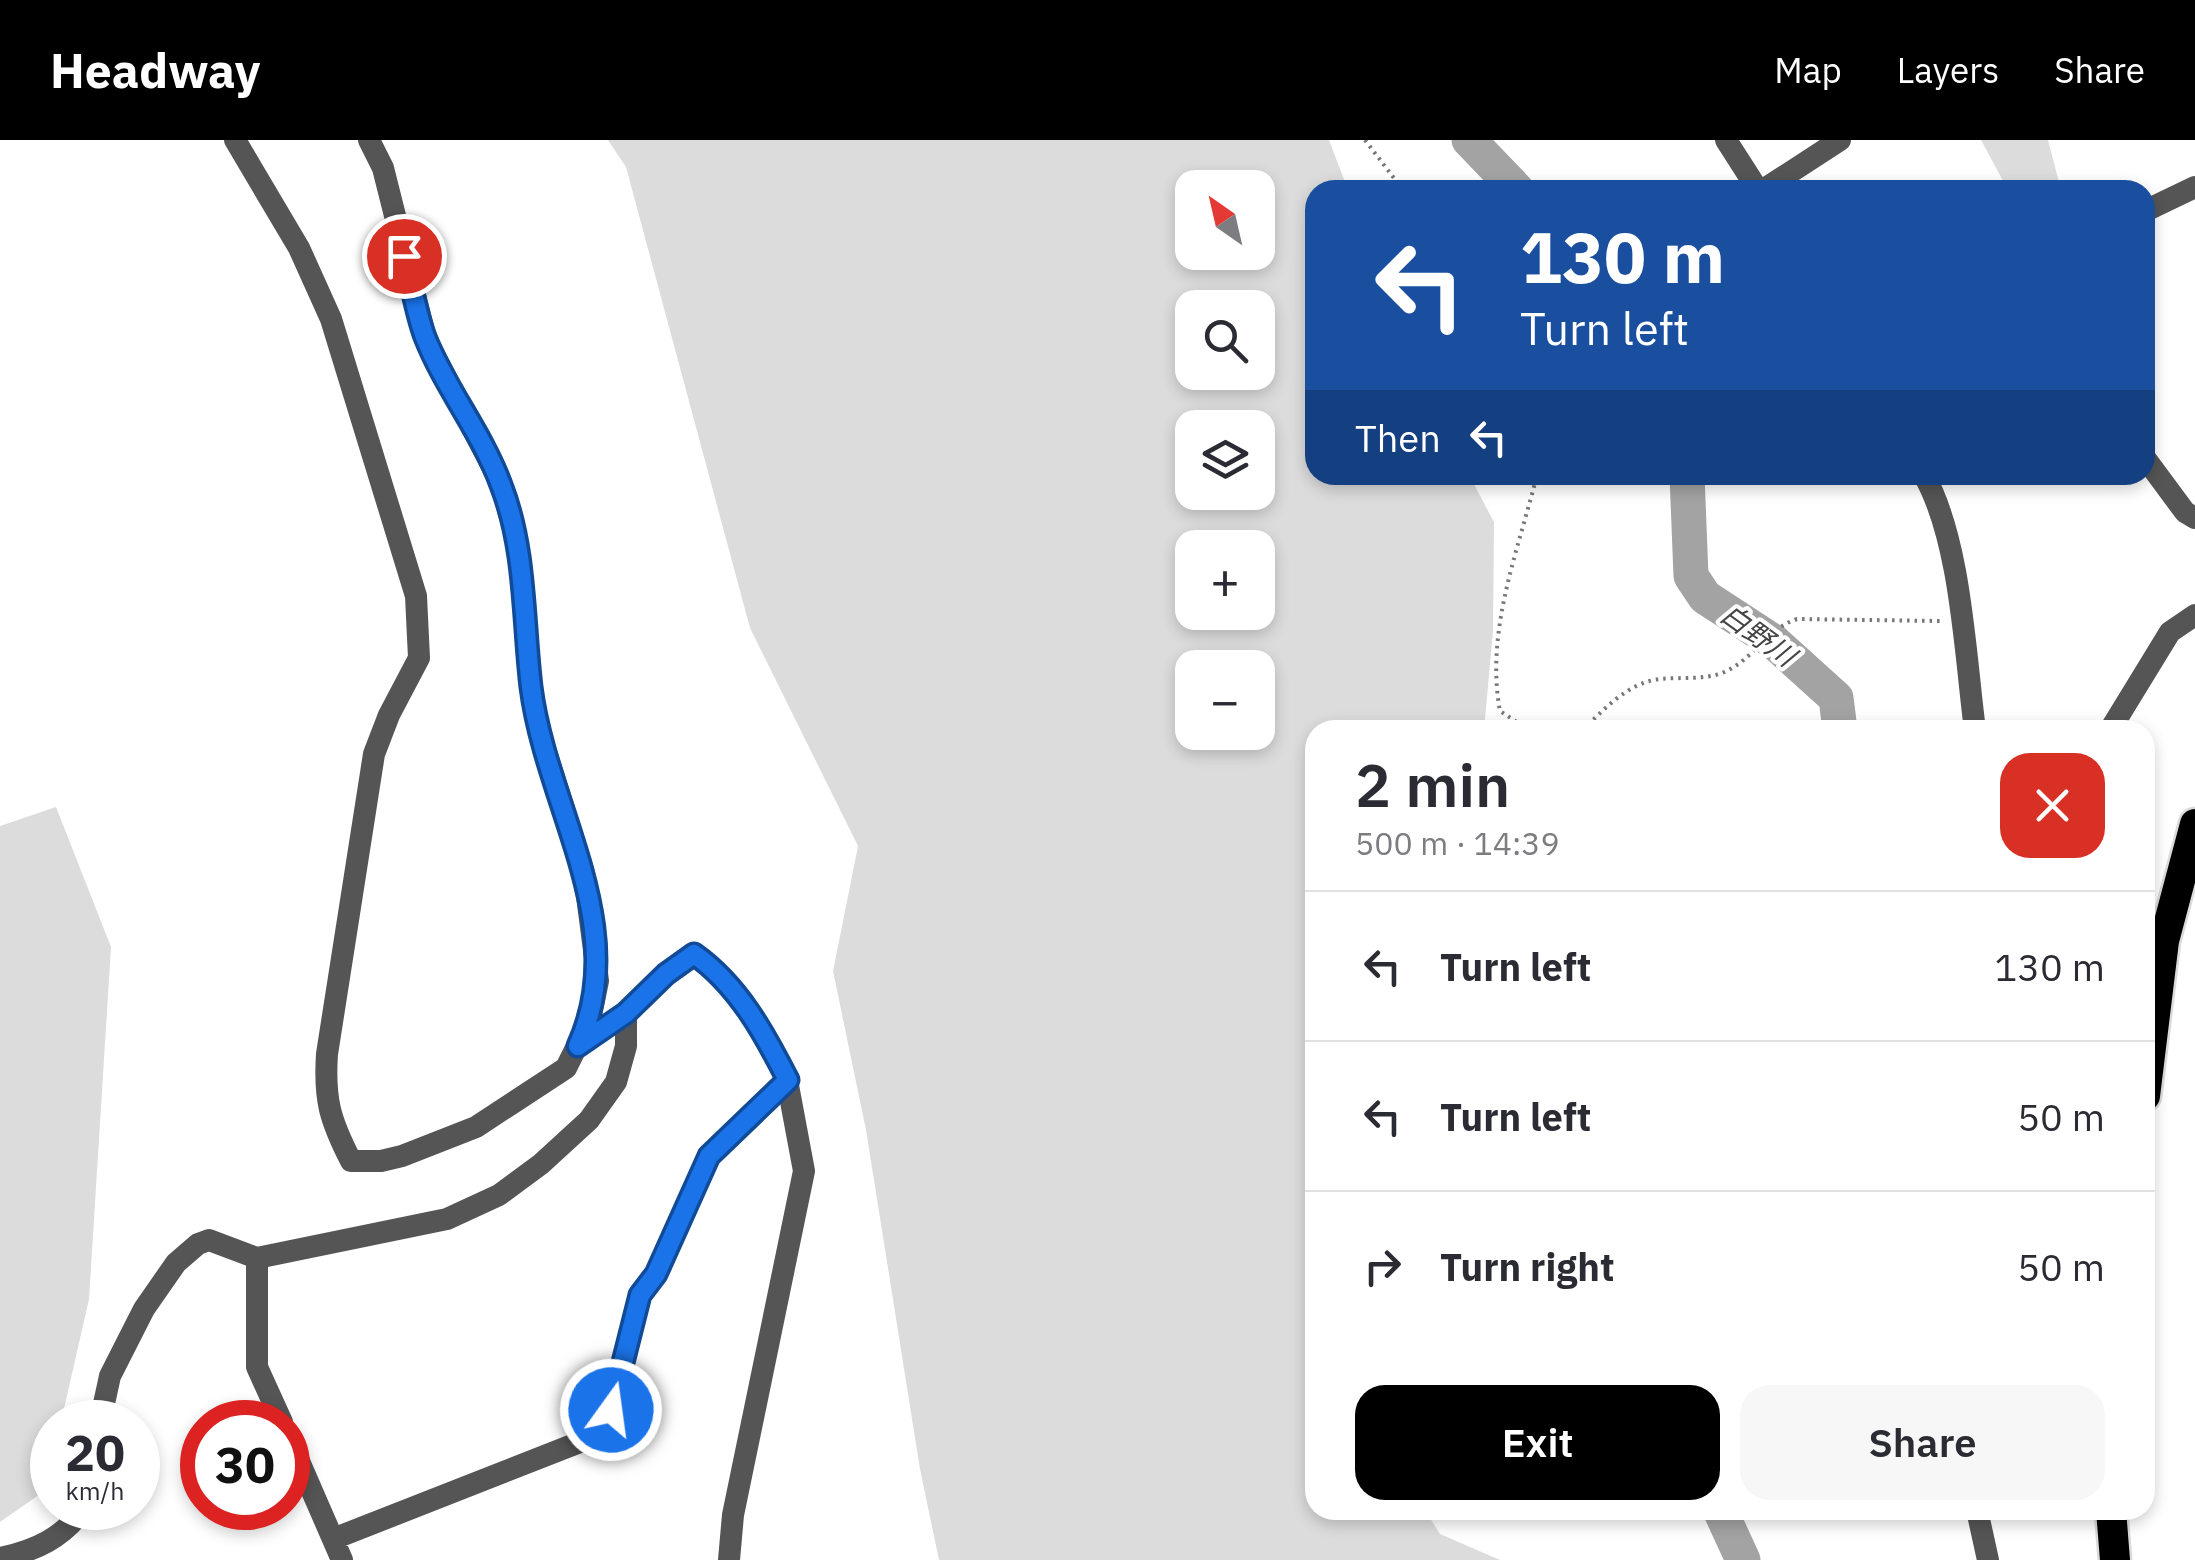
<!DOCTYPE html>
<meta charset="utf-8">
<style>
:root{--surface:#fff;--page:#f7f7f7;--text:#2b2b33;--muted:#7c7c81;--line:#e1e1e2;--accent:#000}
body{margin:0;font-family:"IBM Plex Sans","Noto Sans JP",sans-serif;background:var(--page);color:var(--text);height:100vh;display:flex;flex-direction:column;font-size:38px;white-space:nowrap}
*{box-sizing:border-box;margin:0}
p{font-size:32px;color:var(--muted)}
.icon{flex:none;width:55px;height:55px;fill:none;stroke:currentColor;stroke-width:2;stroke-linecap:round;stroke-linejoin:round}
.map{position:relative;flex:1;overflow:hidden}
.side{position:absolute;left:1305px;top:580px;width:850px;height:800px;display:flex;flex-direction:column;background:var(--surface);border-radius:30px;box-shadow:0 5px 15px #0003}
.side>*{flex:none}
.banner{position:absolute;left:1305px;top:40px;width:850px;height:305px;border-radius:30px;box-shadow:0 5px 15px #0003;background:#1a4fa0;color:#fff;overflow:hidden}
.needle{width:65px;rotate:326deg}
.buttons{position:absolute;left:1175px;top:30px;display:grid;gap:20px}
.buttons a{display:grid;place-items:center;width:100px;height:100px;border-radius:20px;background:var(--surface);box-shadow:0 5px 15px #0003;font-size:50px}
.speed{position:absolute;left:30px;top:1260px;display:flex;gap:20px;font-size:50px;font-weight:700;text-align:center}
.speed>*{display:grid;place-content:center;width:130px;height:130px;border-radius:50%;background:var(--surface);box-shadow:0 5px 15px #0003;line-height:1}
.speed small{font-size:25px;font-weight:400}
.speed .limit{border:15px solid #d22;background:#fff;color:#111}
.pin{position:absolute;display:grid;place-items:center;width:85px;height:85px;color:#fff;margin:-42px;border:5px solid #fff;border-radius:50%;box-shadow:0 2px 10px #0007}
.me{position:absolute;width:110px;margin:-55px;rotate:14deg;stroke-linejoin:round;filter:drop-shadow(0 0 8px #0008)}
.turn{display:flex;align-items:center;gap:35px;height:210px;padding:0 50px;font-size:45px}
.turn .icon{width:130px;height:130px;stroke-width:2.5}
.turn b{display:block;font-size:70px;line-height:85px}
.then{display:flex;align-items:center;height:95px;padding:0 50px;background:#0003;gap:20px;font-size:38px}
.round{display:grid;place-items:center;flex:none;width:105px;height:105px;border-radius:30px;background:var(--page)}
.headline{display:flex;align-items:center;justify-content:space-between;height:170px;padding:0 50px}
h1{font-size:60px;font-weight:600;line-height:75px}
.button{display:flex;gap:20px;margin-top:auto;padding:20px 50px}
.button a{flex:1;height:115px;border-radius:30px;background:var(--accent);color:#fff;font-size:40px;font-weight:600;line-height:115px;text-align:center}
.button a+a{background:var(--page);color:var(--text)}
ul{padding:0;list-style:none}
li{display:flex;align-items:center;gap:30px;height:150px;padding:0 50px;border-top:2px solid var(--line)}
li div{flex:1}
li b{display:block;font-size:38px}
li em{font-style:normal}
header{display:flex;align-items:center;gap:60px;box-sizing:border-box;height:140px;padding:0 50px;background:var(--accent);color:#fff}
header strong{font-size:48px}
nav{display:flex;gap:55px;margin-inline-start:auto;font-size:35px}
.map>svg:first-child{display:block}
</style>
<header>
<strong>Headway</strong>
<nav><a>Map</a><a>Layers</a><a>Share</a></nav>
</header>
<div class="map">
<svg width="2195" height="1420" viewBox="0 0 2195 1420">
<rect width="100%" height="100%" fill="#fff"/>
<path fill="#dcdcdc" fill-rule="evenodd" d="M608 0H1329L1348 50H1315V335H1469L1494 382 1493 491 1484 590H1315V1370H1425L1440 1394 1500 1420H939L920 1329 866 990 833 831 858 706 750 488 626 27ZM1192 48H1258V112H1192ZM1192 168H1258V232H1192ZM1192 288H1258V352H1192ZM1192 408H1258V472H1192ZM1192 528H1258V592H1192Z
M1981 0H2048L2061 50H2008Z
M56 667 111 807 89 1159 61 1282H52V1320L46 1350 0 1382V686Z"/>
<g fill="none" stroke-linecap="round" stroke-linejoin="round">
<path stroke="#a3a3a3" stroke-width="35" d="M1469 0 1517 50
M1687 335 1691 436 1705 457 1774 502 1836 558 1840 590
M1720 1370 1743 1420"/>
<defs>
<path id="highway" d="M2145 956 2164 801 2195 684
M2111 1370 2115 1420"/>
</defs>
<use href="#highway" stroke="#dbdbdb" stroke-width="35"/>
<path stroke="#777" stroke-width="4" stroke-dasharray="2.5 5" stroke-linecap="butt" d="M1365 0 1403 50
M1529 590 1500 571C1485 492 1518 411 1537 335
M1583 590C1604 569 1629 542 1660 539 1680 537 1703 540 1722 533 1753 521 1766 489 1797 479L1941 481"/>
<path stroke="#555" stroke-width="22" d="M235 0 299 108 331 179 416 456 419 518 389 575 374 614 327 914C324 960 330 980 351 1021H381L402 1016 476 987 566 928 590 880 598 841 584 733 540 593 531 547 518 406 501 344 426 199 383 28 369 0
M1726 0 1758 50
M1763 50 1840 0
M2145 71 2195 47
M2145 318 2185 372 2195 378
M1924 335C1961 401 1965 514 1975 590
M2110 590 2170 492 2195 475
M257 1118V1227L282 1282
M100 1282 110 1236 144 1169 176 1123 198 1104 209 1100 257 1118 447 1079 499 1055 541 1024 589 980 616 942 626 906V873
M288 1296 342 1420
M1977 1370 1988 1420
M333 1399 580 1302 611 1270 640 1155 656 1134 709 1016 787 940C765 893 738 845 694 815L666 834 626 873 578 906
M0 1418C35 1411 63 1398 84 1368
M729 1420 733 1375 804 1031 787 940"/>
<use href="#highway" stroke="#000" stroke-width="30"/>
</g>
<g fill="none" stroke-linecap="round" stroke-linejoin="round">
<defs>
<path id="route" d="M404 116C412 143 415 170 425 197 445 248 482 293 501 345 526 409 523 479 531 547 546 667 633 785 578 906L626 873 666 834 694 814C738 845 764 893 788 940L709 1016 656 1134 640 1155 611 1270"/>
</defs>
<use href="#route" stroke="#114b97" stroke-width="25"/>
<use href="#route" stroke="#1a73e8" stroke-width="18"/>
</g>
<g text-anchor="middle" stroke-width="8" stroke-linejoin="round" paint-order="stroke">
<g font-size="28" font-style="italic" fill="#444" stroke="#fff">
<text transform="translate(1758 495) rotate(36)" y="10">白野川</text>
</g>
</g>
</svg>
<div class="buttons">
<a><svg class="needle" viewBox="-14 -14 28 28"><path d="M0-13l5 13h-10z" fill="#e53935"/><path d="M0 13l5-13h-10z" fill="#7c7c81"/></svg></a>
<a><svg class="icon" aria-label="search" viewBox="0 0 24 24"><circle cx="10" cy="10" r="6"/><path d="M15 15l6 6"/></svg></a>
<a><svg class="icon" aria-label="layers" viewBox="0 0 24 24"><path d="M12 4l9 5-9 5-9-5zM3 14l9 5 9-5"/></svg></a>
<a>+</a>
<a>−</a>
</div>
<div class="speed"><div>20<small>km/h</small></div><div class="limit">30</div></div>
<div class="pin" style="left:404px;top:116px;background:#d93025"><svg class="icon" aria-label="arrive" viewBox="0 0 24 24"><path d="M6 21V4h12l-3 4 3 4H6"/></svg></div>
<svg class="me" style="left:611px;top:1270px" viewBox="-20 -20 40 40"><circle r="17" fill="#1a73e8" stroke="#fff" stroke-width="3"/><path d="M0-11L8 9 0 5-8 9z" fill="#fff"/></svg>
<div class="banner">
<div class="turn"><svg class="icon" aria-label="left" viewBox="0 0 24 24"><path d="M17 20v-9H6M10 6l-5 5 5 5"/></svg><div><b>130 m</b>Turn left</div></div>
<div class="then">Then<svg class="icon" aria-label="left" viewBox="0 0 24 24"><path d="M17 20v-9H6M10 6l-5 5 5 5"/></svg></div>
</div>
<section class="side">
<div class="headline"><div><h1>2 min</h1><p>500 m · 14:39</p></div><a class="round" style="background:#d93025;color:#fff"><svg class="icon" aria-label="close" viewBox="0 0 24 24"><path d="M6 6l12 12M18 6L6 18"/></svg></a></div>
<ul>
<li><svg class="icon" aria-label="left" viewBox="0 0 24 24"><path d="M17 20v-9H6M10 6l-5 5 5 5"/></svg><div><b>Turn left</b></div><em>130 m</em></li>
<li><svg class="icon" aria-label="left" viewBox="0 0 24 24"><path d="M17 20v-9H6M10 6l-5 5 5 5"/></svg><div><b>Turn left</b></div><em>50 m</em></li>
<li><svg class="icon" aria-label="right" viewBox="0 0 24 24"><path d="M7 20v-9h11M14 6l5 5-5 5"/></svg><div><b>Turn right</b></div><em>50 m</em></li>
</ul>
<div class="button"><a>Exit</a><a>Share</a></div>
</section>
</div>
